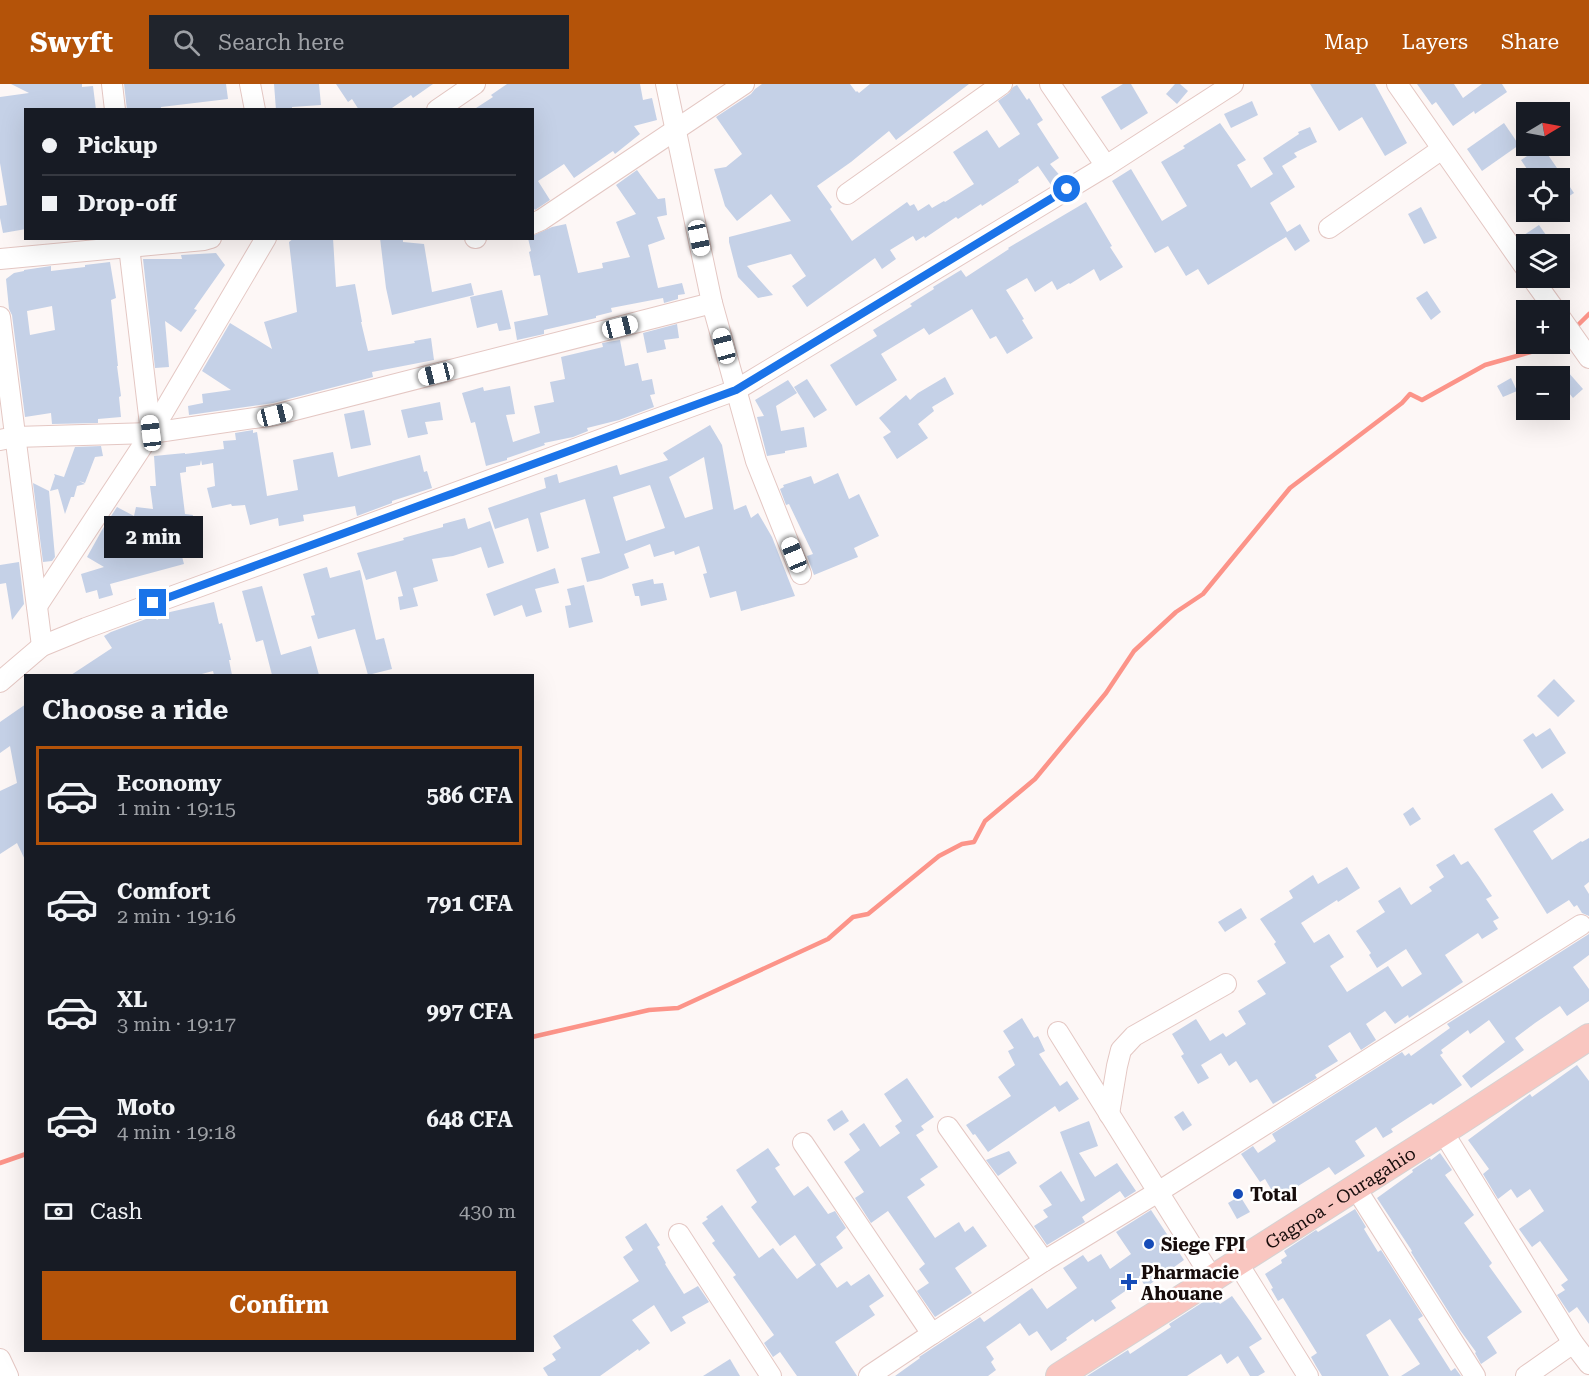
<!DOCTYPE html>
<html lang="en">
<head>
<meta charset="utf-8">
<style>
  body { margin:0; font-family:"Roboto Serif",serif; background:#20242c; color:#f1f3f6; height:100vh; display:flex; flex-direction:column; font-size:22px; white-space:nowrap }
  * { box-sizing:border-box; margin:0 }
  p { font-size:20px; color:#9ea1a6 }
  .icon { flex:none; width:33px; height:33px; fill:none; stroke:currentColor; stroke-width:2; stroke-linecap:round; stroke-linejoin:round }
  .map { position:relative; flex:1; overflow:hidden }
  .sheet { position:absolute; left:24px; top:590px; width:510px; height:678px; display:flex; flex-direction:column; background:#171b24; border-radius:0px; box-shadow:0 6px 24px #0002 }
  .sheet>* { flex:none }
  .guide { position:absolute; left:24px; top:24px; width:510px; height:132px; border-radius:0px; box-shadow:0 6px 24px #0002; display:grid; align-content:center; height:132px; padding:0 18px; background:#171b24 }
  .needle { width:39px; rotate:80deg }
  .buttons { position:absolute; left:1516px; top:18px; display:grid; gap:12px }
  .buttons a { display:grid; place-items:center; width:54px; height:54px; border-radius:0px; background:#171b24; box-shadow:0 6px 24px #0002; font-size:30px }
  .end { position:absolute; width:27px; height:27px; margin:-14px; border:8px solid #1a73e8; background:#fff; box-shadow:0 0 0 3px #fff }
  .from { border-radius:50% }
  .bubble { position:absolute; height:42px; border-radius:0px; background:#171b24; box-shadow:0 6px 24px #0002; font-size:20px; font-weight:700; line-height:42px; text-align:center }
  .car { position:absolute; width:18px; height:36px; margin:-18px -9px; border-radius:8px; box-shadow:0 0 4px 2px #0007; background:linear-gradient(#fff 24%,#345 0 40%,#fff 0 76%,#345 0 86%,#fff 0) }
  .guide b { display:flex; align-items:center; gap:21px; height:57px; font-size:22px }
  .guide b+b { border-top:2px solid #363941 }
  .guide i { width:15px; height:15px; background:#f1f3f6 }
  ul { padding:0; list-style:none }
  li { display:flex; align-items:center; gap:18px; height:99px; margin:0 12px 9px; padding:0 6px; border:3px solid transparent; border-radius:0px }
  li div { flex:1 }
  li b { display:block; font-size:22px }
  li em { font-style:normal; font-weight:700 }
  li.active { border-color:#b45309 }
  li>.icon { width:54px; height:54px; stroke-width:1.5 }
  h2 { padding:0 18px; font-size:27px; line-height:72px }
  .pay { display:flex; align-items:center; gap:15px; height:66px; padding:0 18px; font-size:22px }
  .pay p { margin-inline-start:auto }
  .cta { display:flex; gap:12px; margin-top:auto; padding:12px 18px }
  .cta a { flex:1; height:69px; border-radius:0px; background:#b45309; color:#fff; font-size:24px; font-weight:700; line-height:69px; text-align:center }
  header { display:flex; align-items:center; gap:36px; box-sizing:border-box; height:84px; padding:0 30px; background:#b45309; color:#fff }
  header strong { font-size:28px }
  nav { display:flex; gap:33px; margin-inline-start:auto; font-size:21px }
  .search { width:420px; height:54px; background:#20242c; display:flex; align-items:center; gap:15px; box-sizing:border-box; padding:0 21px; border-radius:0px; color:#9ea1a6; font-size:22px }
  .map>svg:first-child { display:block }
</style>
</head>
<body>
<header>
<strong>Swyft</strong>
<div class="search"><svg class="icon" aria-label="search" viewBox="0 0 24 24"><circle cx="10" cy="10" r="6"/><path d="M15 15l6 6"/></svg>Search here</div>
<nav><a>Map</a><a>Layers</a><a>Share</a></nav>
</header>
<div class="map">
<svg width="1589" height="1292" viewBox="0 0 1589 1292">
  <rect width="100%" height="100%" fill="#fdf7f6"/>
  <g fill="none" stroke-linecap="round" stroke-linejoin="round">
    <g stroke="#fc9489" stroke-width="4.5">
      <path d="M 1579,240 L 1589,230"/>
      <path d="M 532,953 L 649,926 L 678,924 L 828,855 L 853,833 L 868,830 L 939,772 L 962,760 L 974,758 L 985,737 L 1035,695 L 1106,609 L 1134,567 L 1176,528 L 1203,510 L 1290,404 L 1402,319 L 1410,310 L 1422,316 L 1485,281 L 1559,260"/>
      <path d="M 0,1079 L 26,1070"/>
    </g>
  </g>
  <g fill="#c5d1e7" fill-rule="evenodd">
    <path d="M 11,0 L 82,0 L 82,3 L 93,2 L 96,26 L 26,26 L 26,145 L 3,149 L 0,134 L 0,122 L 7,121 L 0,79 L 0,13 L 29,9 Z"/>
    <path d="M 124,0 L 226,0 L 228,15 L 161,23 L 161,26 L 127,26 Z"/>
    <path d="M 274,0 L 319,0 L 321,21 L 292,23 L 292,26 L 276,26 Z"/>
    <path d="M 336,0 L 433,0 L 413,14 L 411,11 L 389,26 L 359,26 L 352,15 L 348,18 Z"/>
    <path d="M 507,0 L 640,0 L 643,16 L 652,14 L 657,36 L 634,42 L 640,50 L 615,70 L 613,67 L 574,94 L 564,80 L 538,97 L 550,116 L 535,126 L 532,122 L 532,26 L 473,26 L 493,13 L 491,11 Z"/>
    <path d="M 762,0 L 850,0 L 856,8 L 857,7 L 859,9 L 870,0 L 969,0 L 896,56 L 889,47 L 851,78 L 817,102 L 832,123 L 830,125 L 852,157 L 907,118 L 910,122 L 914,120 L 918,127 L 929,120 L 932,124 L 944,117 L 945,118 L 974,100 L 953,68 L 987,46 L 999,64 L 1020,50 L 998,17 L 1009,9 L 1013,3 L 1017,1 L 1027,16 L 1029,14 L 1043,36 L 1037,40 L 1059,74 L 1050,80 L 1062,94 L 1051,101 L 1038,82 L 1018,96 L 1019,98 L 982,122 L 981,120 L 958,135 L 956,133 L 925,154 L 924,152 L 916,157 L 913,152 L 890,166 L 896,175 L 882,185 L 875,174 L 807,223 L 792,202 L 806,192 L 791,170 L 747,182 L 773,211 L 758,214 L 738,193 L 729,158 L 729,153 L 791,137 L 771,110 L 737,137 L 725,122 L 714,85 L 726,83 L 742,70 L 716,33 L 751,10 L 755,5 Z"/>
    <path d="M 1123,0 L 1131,0 L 1148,29 L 1121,46 L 1101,13 Z"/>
    <path d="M 1175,0 L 1180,0 L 1188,7 L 1177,20 L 1166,10 Z"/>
    <path d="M 1310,0 L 1375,0 L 1407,59 L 1385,72 L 1362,33 L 1339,47 Z"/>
    <path d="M 1417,0 L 1454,0 L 1463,14 L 1482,0 L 1502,0 L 1507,8 L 1475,30 L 1474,27 L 1453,42 L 1436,18 L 1432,21 Z"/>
    <path d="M 1252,17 L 1258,31 L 1231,44 L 1224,30 Z"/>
    <path d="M 1220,39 L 1246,76 L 1237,81 L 1251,104 L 1273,90 L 1263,74 L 1299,50 L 1298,48 L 1310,43 L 1317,58 L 1294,69 L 1297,73 L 1282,82 L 1295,103 L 1270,119 L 1287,148 L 1300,140 L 1310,157 L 1295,167 L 1286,153 L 1208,201 L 1198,185 L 1186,192 L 1168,162 L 1155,169 L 1112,97 L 1131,85 L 1162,137 L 1187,122 L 1161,78 L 1185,64 L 1183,62 Z"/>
    <path d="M 1504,39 L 1519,61 L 1482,87 L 1467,65 Z"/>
    <path d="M 1542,62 L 1574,109 L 1560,118 L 1560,94 L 1530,94 L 1525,87 L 1527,85 L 1521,76 Z"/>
    <path d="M 637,86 L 658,115 L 665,114 L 667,131 L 657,133 L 665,155 L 648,161 L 658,204 L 682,199 L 685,210 L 678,211 L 678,215 L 664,219 L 663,214 L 611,224 L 612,228 L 596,232 L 596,234 L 544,246 L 544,250 L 517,256 L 514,238 L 548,231 L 540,191 L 534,192 L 529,168 L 531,167 L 528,154 L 532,154 L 532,152 L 552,143 L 566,140 L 578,189 L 603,184 L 602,179 L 630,173 L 616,138 L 636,130 L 616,101 Z"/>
    <path d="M 1086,118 L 1112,162 L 1110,163 L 1123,183 L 1100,197 L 1094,185 L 1070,200 L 1069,199 L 1057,206 L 1052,197 L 1035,208 L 1027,194 L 1006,206 L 1024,235 L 1022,236 L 1033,254 L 1007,270 L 996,252 L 990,255 L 972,225 L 929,251 L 924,244 L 881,270 L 897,296 L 856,322 L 830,281 L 877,252 L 873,246 L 912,222 L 910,220 L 934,205 L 933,203 L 961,186 L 966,193 L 1009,165 L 1008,164 Z"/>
    <path d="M 1421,123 L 1437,154 L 1424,160 L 1408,130 Z"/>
    <path d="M 1539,141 L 1546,151 L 1530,160 L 1524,151 Z"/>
    <path d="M 294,154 L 333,154 L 336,203 L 355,200 L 362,238 L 361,238 L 368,267 L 415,259 L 414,257 L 431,254 L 434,276 L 372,288 L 373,293 L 273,319 L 189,331 L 188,322 L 203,319 L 202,310 L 231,306 L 202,287 L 230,239 L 272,265 L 264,238 L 297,228 L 289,158 Z"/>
    <path d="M 380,154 L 403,154 L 403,158 L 424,160 L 432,208 L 471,199 L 474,211 L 392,231 L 386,204 Z"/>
    <path d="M 216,169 L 225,181 L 194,225 L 197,226 L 181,248 L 165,237 L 169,283 L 155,284 L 143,175 L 182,175 L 181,171 Z"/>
    <path d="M 110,178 L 116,214 L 111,216 L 118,282 L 117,282 L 121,312 L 119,313 L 121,333 L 98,335 L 98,339 L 52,340 L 51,329 L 25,333 L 12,231 L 9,225 L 6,195 L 14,189 L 24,187 L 24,186 L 51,182 L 51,187 L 85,183 L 85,181 ZM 52,222 L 55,246 L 30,251 L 27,227 Z"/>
    <path d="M 502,206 L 511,245 L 499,247 L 497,239 L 477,244 L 470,213 Z"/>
    <path d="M 1427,207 L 1441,228 L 1431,236 L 1416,214 Z"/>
    <path d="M 677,240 L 679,254 L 664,256 L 666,265 L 647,269 L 643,249 Z"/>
    <path d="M 620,256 L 625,282 L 638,279 L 642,297 L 652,295 L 655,310 L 650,311 L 654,323 L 619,336 L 587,344 L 588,347 L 573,353 L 544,359 L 545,361 L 507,374 L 507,376 L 486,382 L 475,338 L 471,339 L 462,309 L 483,303 L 484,307 L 510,302 L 515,330 L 506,331 L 513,358 L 540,349 L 534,322 L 554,318 L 550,298 L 565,295 L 561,273 L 603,263 L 602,259 Z"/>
    <path d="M 1568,288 L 1583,305 L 1573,314 L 1560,298 L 1560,295 Z"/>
    <path d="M 945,293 L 954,310 L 932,323 L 934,327 L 918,340 L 928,354 L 897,375 L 883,353 L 891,348 L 879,334 L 906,311 L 910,316 L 918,309 Z"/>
    <path d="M 1511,294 L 1517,307 L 1503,313 L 1497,302 Z"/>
    <path d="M 807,295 L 827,326 L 814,334 L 794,303 Z"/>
    <path d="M 788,296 L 797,309 L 776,322 L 781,347 L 804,343 L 807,363 L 785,367 L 785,369 L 767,372 L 757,333 L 764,332 L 755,316 Z"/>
    <path d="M 440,318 L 443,336 L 425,338 L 428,350 L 408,354 L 401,326 Z"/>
    <path d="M 364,326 L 371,361 L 351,365 L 344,330 Z"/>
    <path d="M 710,341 L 722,361 L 734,426 L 746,421 L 751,434 L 758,429 L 772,453 L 795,512 L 741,527 L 736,507 L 710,514 L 703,490 L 707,489 L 699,462 L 675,471 L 674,467 L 654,473 L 650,460 L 624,470 L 629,484 L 601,495 L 587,498 L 581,474 L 600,469 L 585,415 L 540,429 L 549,464 L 537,468 L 528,434 L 495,445 L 488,424 L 546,404 L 544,394 L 557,390 L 559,399 L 617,381 L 620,391 L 668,376 L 663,369 ZM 704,373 L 713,425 L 685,434 L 669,393 ZM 650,401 L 665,444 L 626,457 L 613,413 Z"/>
    <path d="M 253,346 L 253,349 L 257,348 L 267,412 L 298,406 L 293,376 L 333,368 L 338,393 L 420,371 L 424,388 L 427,387 L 432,404 L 392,417 L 392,419 L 357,432 L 355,422 L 303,431 L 304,437 L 279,442 L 278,434 L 250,441 L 245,421 L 232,422 L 231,420 L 212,424 L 207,404 L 215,402 L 213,379 L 202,381 L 201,376 L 200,381 L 186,383 L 186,388 L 180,389 L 185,430 L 193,431 L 190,448 L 175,446 L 184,480 L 110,500 L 113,511 L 99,515 L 97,506 L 86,509 L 81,490 L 104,483 L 87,473 L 102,446 L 117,423 L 134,432 L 136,423 L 153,425 L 150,402 L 156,402 L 154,372 L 185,369 L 185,370 L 224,365 L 223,357 L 236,356 L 235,349 Z"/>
    <path d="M 101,362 L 103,372 L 95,373 L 85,399 L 79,397 L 85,400 L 77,402 L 74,413 L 71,413 L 65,430 L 58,405 L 50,407 L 55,392 L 54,390 L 64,393 L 75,363 Z"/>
    <path d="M 838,389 L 849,415 L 859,410 L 879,452 L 854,464 L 858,473 L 814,491 L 807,472 L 813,470 L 789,420 L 786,421 L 780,405 L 784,403 L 783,401 L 811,392 L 814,400 Z"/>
    <path d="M 33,399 L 49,407 L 55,473 L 52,477 L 43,478 Z"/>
    <path d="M 465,434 L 468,445 L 490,437 L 504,479 L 488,484 L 481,463 L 453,472 L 432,475 L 438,497 L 413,504 L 418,522 L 400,526 L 398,513 L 403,512 L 396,487 L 366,496 L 357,469 L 404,456 L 403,454 L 443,443 L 443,440 Z"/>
    <path d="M 19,478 L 24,520 L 12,536 L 6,499 L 0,500 L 0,481 Z"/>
    <path d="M 327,483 L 330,494 L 360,486 L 376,556 L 384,554 L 392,585 L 368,591 L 355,545 L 318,555 L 311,532 L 315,531 L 303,490 Z"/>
    <path d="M 555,484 L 559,499 L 535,505 L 542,528 L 526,533 L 522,521 L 494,532 L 486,510 Z"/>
    <path d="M 653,495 L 654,500 L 663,499 L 667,516 L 641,522 L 639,512 L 635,512 L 632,500 Z"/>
    <path d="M 584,501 L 593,538 L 569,544 L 565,522 L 571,521 L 567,505 Z"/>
    <path d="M 262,502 L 281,571 L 311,562 L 319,591 L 272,591 L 263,556 L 256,558 L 242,507 Z"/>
    <path d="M 214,518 L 219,540 L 222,539 L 231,576 L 229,576 L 232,591 L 214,591 L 213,587 L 198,591 L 71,591 L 112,564 L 104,552 L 111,548 L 154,532 L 157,536 L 170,528 Z"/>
    <path d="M 1554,595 L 1575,617 L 1558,633 L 1537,612 Z"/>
    <path d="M 26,620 L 26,778 L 17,759 L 0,770 L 0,707 L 17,699 L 10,662 L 0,669 L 0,638 Z"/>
    <path d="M 1550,644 L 1566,669 L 1542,685 L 1523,656 L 1533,649 L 1536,653 Z"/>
    <path d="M 1552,709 L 1564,726 L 1533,747 L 1552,776 L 1581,757 L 1582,758 L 1589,754 L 1589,798 L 1584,802 L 1589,810 L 1589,832 L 1582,829 L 1577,821 L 1574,823 L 1569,816 L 1547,830 L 1494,745 Z"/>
    <path d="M 1413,723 L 1421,735 L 1410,742 L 1403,730 Z"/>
    <path d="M 1454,770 L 1461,781 L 1468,777 L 1480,794 L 1492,812 L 1486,815 L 1499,834 L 1493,837 L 1498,845 L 1482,855 L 1478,849 L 1445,871 L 1463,898 L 1409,934 L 1408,931 L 1395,940 L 1385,927 L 1366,940 L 1376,956 L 1361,966 L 1350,948 L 1328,962 L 1338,977 L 1315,991 L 1317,994 L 1273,1020 L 1257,995 L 1250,999 L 1236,977 L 1229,982 L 1221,969 L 1201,981 L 1209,994 L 1198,1000 L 1181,972 L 1184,970 L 1172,950 L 1196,935 L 1210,957 L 1223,949 L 1226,953 L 1246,940 L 1238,927 L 1266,910 L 1257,897 L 1286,879 L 1274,860 L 1276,858 L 1260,835 L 1293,814 L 1289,807 L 1313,791 L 1318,800 L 1347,783 L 1360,804 L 1338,818 L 1337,816 L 1301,839 L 1314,859 L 1329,850 L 1344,873 L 1330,882 L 1347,908 L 1388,882 L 1402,903 L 1422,890 L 1406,865 L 1377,884 L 1369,871 L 1371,869 L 1356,847 L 1385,828 L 1378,817 L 1400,803 L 1411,821 L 1432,807 L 1429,803 L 1444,793 L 1436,781 Z"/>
    <path d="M 1241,824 L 1247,834 L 1225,848 L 1218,838 Z"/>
    <path d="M 1589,850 L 1589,871 L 1573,883 L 1589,905 L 1589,917 L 1567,932 L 1560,922 L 1535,939 L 1515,954 L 1524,966 L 1471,1004 L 1462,992 L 1505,958 L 1489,936 L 1470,950 L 1468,946 L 1441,966 L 1443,969 L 1440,971 L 1462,1001 L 1433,1021 L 1431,1019 L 1391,1045 L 1393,1048 L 1383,1054 L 1376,1043 L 1355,1057 L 1365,1072 L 1335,1091 L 1329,1083 L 1277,1115 L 1265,1095 L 1260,1098 L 1241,1070 L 1253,1062 L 1258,1069 L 1276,1057 L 1272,1050 L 1402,968 L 1405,972 L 1409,969 L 1411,972 L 1450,944 L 1447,940 Z"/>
    <path d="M 1022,934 L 1034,954 L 1038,952 L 1045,967 L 1039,970 L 1060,1002 L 1067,997 L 1079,1015 L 1059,1028 L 1055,1022 L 988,1068 L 975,1050 L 973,1051 L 966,1041 L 1011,1012 L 998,993 L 1015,981 L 1008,967 L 1014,964 L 1003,947 Z"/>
    <path d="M 1577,981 L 1589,997 L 1589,1240 L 1577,1223 L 1569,1229 L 1557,1211 L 1565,1206 L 1561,1201 L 1568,1196 L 1540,1157 L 1532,1163 L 1519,1145 L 1544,1127 L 1530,1105 L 1517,1114 L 1511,1105 L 1498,1115 L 1483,1090 L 1489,1085 L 1468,1056 L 1530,1010 L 1532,1013 Z"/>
    <path d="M 907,994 L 934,1033 L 921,1042 L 924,1046 L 916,1051 L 938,1083 L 920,1095 L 925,1101 L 907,1113 L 935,1154 L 959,1138 L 965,1148 L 973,1142 L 987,1162 L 955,1184 L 972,1209 L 935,1233 L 917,1207 L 929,1199 L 919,1185 L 925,1180 L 888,1127 L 871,1139 L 855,1114 L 864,1108 L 844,1078 L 860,1066 L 849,1050 L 864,1039 L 880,1063 L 900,1049 L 895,1042 L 902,1037 L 884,1010 Z"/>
    <path d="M 842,1026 L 849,1037 L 834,1047 L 827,1036 Z"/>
    <path d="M 1183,1027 L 1192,1041 L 1183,1047 L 1174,1033 Z"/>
    <path d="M 1089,1037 L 1098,1062 L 1079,1069 L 1095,1093 L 1117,1079 L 1136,1107 L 1125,1114 L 1120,1107 L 1082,1133 L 1085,1138 L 1047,1161 L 1034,1142 L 1048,1133 L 1043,1126 L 1052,1121 L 1039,1102 L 1061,1087 L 1081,1118 L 1085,1116 L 1060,1048 Z"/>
    <path d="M 768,1064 L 780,1081 L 775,1084 L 794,1112 L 808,1102 L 828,1130 L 835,1127 L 846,1144 L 836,1153 L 843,1164 L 820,1180 L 837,1204 L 847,1197 L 851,1202 L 869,1190 L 884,1212 L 869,1222 L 875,1231 L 835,1258 L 857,1292 L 797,1292 L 780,1268 L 773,1273 L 764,1259 L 774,1251 L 733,1193 L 736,1191 L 712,1159 L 715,1157 L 702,1139 L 708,1135 L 706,1133 L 722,1121 L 759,1174 L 773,1164 L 797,1195 L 816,1181 L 795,1151 L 780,1162 L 751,1123 L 757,1118 L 736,1086 Z"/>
    <path d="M 1009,1067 L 1017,1079 L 998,1092 L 986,1076 Z"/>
    <path d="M 1440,1069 L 1452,1086 L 1445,1091 L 1474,1131 L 1464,1139 L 1492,1179 L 1489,1182 L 1522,1228 L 1487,1253 L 1497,1269 L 1481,1280 L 1475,1269 L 1476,1268 L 1460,1246 L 1411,1168 L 1412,1167 L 1377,1114 L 1413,1088 L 1412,1086 L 1430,1074 L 1431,1076 Z"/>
    <path d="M 1240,1112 L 1250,1128 L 1237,1135 L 1228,1119 Z"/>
    <path d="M 1355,1125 L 1366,1143 L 1364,1145 L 1378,1168 L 1381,1166 L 1423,1232 L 1418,1235 L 1451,1287 L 1455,1284 L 1461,1292 L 1401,1292 L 1420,1280 L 1390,1235 L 1366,1251 L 1389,1292 L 1322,1292 L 1316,1282 L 1311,1273 L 1317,1269 L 1283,1214 L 1278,1217 L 1271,1205 L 1273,1204 L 1265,1190 L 1282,1179 L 1281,1176 L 1287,1172 L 1284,1167 L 1316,1146 L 1318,1148 Z"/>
    <path d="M 1151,1126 L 1184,1176 L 1146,1203 L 1141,1196 L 1111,1217 L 1116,1224 L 1095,1238 L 1093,1235 L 1066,1254 L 1067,1256 L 1051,1267 L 1037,1247 L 1029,1252 L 1020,1239 L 986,1263 L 994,1275 L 991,1278 L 996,1286 L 988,1292 L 895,1292 L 920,1274 L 919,1273 L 980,1233 L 984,1238 L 1032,1204 L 1047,1225 L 1077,1204 L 1063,1184 L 1083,1171 L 1088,1178 L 1101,1170 L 1110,1185 L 1131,1170 L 1116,1148 Z"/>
    <path d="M 646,1139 L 660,1161 L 657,1163 L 666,1179 L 665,1180 L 684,1210 L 698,1202 L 709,1218 L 682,1233 L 686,1239 L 671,1248 L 654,1221 L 632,1236 L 650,1259 L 639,1267 L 638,1265 L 600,1292 L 548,1292 L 543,1284 L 556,1276 L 552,1270 L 561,1264 L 553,1252 L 639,1197 L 623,1173 L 633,1166 L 625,1153 Z"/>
    <path d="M 1214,1211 L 1220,1220 L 1232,1212 L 1250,1237 L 1262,1255 L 1249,1263 L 1265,1288 L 1258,1292 L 1250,1292 L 1238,1272 L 1227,1280 L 1221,1270 L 1187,1292 L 1087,1292 L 1128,1266 L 1130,1270 L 1171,1243 L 1169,1240 Z"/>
    <path d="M 730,1275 L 740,1292 L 703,1292 Z"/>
  </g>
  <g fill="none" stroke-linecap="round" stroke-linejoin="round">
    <g stroke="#e4c7c3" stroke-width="22">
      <g id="minor">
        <path d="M 112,0 L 115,26"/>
        <path d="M 250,0 L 255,26"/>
        <path d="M 666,0 L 712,219 L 756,377 L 801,490"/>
        <path d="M 1050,0 L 1106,82"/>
        <path d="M 1397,0 L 1527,186"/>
        <path d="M 437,26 L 475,0"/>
        <path d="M 847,110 L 1002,0"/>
        <path d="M 532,140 L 541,136 L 744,0"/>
        <path d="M 1329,144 L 1442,65"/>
        <path d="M 128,154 L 151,349"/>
        <path d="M 475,154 L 476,154"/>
        <path d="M 0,175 L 204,156 L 211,154"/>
        <path d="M 1532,194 L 1555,226"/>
        <path d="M 0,233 L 42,562"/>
        <path d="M 1560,233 L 1589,274"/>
        <path d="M 0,356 L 15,353 L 151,349 L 275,331 L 712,219"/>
        <path d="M 37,522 L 151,349 L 266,154"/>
        <path d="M 0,598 L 42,562 L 86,544 L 736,306 L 1106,82 L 1233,0"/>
        <path d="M 1058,948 L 1212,1194"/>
        <path d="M 1109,1030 L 1117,982 L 1121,966 L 1134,952 L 1226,900"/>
        <path d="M 948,1043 L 1044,1177"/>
        <path d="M 1443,1048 L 1573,1259 L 1589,1280"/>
        <path d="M 803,1059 L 932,1250 L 869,1292"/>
        <path d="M 1355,1103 L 1475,1292"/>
        <path d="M 679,1150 L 771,1292"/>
        <path d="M 1237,1178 L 1308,1292"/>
        <path d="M 932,1250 L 1044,1177 L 1158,1108 L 1581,841"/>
        <path d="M 0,1275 L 8,1292"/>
        <path d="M 1526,1292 L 1573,1259"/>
      </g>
    </g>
    <g stroke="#d5d3d3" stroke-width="28">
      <g id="major">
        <path id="s1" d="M 1059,1292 L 1443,1048 L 1589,953"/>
      </g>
    </g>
    <use href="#minor" stroke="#fff" stroke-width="20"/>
    <use href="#major" stroke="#f9c6c0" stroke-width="26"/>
  </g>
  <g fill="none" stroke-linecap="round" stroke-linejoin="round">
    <path stroke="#1a73e8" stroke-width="8" d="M 153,519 L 736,306 L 1067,105"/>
  </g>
  <g fill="#164cb8" stroke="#fff" stroke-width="2">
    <circle cx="1238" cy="1110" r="6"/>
    <circle cx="1149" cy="1160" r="6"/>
    <path d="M1126 1189h6v6h6v6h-6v6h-6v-6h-6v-6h6z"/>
  </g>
  <g text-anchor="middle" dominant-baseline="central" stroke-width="5" stroke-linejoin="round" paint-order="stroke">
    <g font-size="18" font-weight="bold" fill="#170d0c" stroke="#fff" text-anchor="start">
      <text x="1250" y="1110">Total</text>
      <text x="1161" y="1160">Siege FPI</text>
      <text x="1141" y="1188">Pharmacie<tspan x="1141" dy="21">Ahouane</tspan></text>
    </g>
    <g font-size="18" fill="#170d0c" stroke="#fff">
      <text stroke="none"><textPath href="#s1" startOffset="333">Gagnoa - Ouragahio</textPath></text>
    </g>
  </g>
</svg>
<div class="buttons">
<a><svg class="needle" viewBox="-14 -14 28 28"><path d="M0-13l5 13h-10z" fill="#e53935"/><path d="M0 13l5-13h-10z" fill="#9ea1a6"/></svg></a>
<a><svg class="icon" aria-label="locate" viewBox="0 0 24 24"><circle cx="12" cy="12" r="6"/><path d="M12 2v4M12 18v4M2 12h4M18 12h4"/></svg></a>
<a><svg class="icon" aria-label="layers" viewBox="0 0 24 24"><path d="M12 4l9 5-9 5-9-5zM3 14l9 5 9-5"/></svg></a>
<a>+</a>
<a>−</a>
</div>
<i class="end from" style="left:1067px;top:105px"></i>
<i class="end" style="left:153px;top:519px"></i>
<div class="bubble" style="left:104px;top:432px;width:99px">2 min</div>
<i class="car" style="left:699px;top:154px;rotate:168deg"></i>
<i class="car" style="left:620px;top:243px;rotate:76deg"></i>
<i class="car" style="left:724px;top:262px;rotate:345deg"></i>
<i class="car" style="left:436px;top:290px;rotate:256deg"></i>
<i class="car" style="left:275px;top:331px;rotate:76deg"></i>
<i class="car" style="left:151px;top:349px;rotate:353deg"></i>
<i class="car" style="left:794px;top:471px;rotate:338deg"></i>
<div class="guide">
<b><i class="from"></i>Pickup</b>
<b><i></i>Drop-off</b>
</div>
<section class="sheet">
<h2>Choose a ride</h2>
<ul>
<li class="active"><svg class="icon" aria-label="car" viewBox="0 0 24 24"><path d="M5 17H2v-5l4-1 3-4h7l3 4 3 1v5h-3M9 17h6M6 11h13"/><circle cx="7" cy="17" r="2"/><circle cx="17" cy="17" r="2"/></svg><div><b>Economy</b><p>1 min · 19:15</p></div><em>586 CFA</em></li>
<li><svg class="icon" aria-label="car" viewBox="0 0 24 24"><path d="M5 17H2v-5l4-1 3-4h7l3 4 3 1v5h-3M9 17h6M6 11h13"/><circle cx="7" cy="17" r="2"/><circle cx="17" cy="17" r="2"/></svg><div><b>Comfort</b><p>2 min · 19:16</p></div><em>791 CFA</em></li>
<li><svg class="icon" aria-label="car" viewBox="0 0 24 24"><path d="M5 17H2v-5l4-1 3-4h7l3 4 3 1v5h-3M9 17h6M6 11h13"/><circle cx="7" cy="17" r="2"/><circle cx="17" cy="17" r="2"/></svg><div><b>XL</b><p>3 min · 19:17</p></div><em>997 CFA</em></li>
<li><svg class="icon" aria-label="car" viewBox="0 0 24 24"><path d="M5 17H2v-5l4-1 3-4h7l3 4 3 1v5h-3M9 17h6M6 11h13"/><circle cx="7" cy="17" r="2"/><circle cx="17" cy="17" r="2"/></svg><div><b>Moto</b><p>4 min · 19:18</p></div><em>648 CFA</em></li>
</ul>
<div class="pay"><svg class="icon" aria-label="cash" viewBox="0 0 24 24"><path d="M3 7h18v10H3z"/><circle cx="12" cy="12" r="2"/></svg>Cash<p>430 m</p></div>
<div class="cta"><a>Confirm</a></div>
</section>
</div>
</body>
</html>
